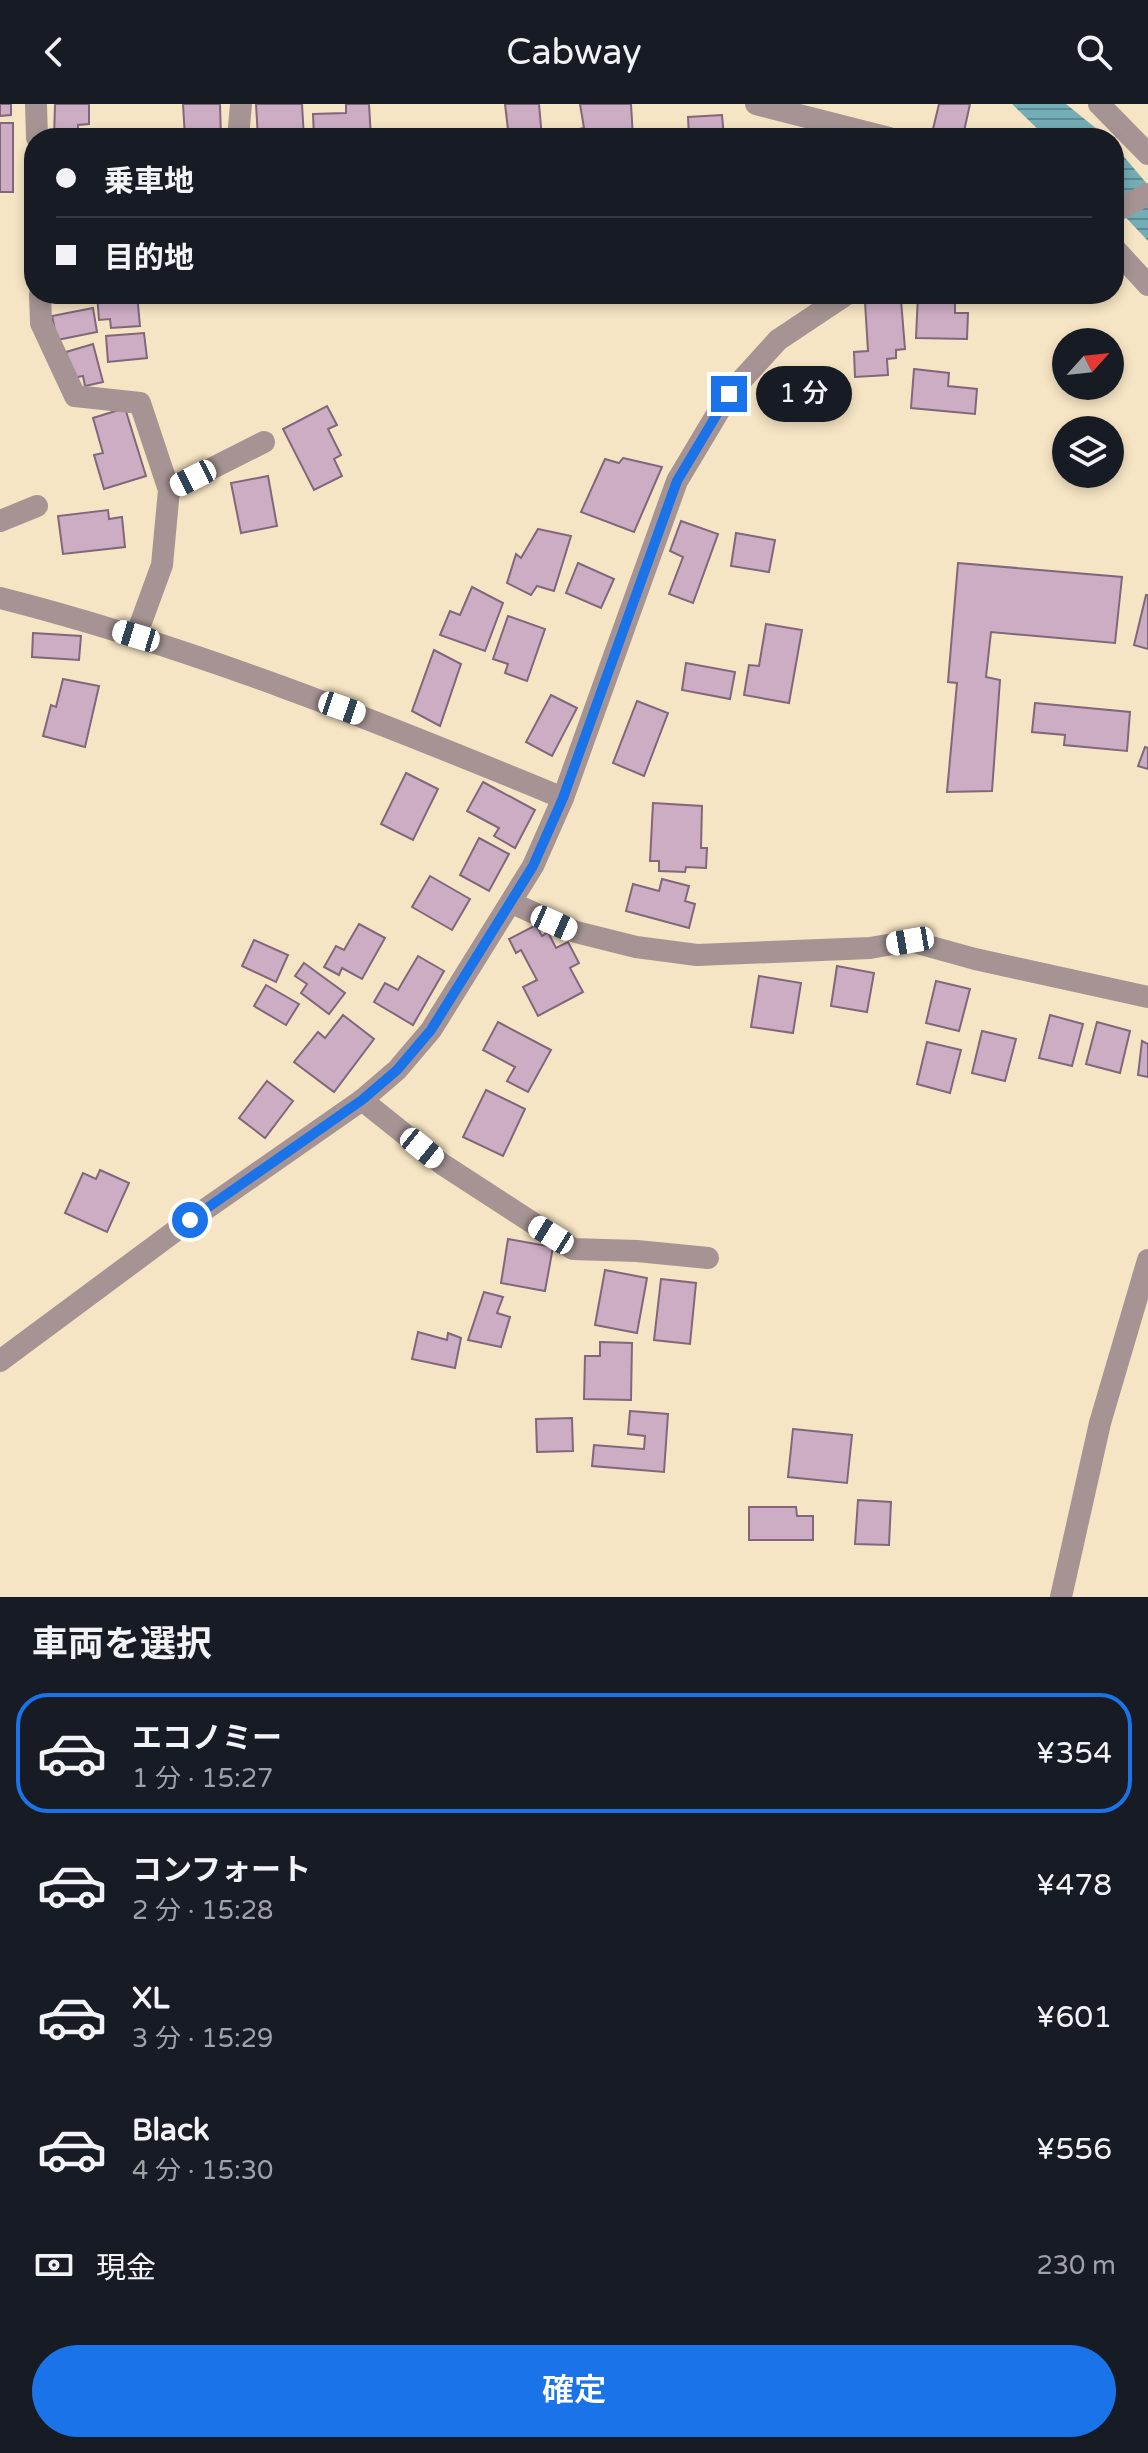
<!DOCTYPE html>
<html lang="ja">
<head>
<meta charset="utf-8">
<style>
  body { margin:0; font-family:"Varela Round","Noto Sans JP",sans-serif; background:#242831; color:#f1f3f6; height:100vh; display:flex; flex-direction:column; font-size:30px; white-space:nowrap }
  * { box-sizing:border-box; margin:0 }
  p { font-size:26px; color:#9ea1a6 }
  .icon { flex:none; width:44px; height:44px; fill:none; stroke:currentColor; stroke-width:2; stroke-linecap:round; stroke-linejoin:round }
  .map { position:relative; height:1493px; overflow:hidden }
  .side { display:flex; flex-direction:column; background:#171b24; flex:1 }
  .side>* { flex:none }
  .guide { position:absolute; left:24px; top:24px; width:1100px; height:176px; border-radius:32px; box-shadow:0 4px 12px #0003; display:grid; align-content:center; height:176px; padding:0 32px; background:#171b24 }
  .needle { width:52px; rotate:63deg }
  .fabs { position:absolute; left:1052px; top:224px; display:grid; gap:16px }
  .fabs a { display:grid; place-items:center; width:72px; height:72px; border-radius:50%; background:#171b24; box-shadow:0 4px 12px #0003; font-size:40px }
  .end { position:absolute; width:36px; height:36px; margin:-18px; border:10px solid #1a73e8; background:#fff; box-shadow:0 0 0 4px #fff }
  .from { border-radius:50% }
  .bubble { position:absolute; height:56px; border-radius:28px; background:#171b24; box-shadow:0 4px 12px #0003; font-size:26px; font-weight:600; line-height:56px; text-align:center }
  .car { position:absolute; width:24px; height:48px; margin:-24px -12px; border-radius:10px; box-shadow:0 0 6px 2px #0007; background:linear-gradient(#fff 24%,#345 0 40%,#fff 0 76%,#345 0 86%,#fff 0) }
  .guide b { display:flex; align-items:center; gap:28px; height:76px; font-size:30px }
  .guide b+b { border-top:2px solid #363941 }
  .guide i { width:20px; height:20px; background:#f1f3f6 }
  ul { padding:0; list-style:none }
  li { display:flex; align-items:center; gap:24px; height:120px; margin:0 16px 12px; padding:0 16px; border:4px solid transparent; border-radius:32px }
  li div { flex:1 }
  li b { display:block; font-size:30px }
  li em { font-style:normal; font-weight:600 }
  li.active { border-color:#1a73e8 }
  li>.icon { width:72px; height:72px; stroke-width:1.5 }
  h2 { padding:0 32px; font-size:36px; line-height:96px }
  .pay { display:flex; align-items:center; gap:20px; height:88px; padding:0 32px; font-size:30px }
  .pay p { margin-inline-start:auto }
  .primary-button { display:flex; gap:16px; margin-top:auto; padding:16px 32px }
  .primary-button a { flex:1; height:92px; border-radius:48px; background:#1a73e8; color:#fff; font-size:32px; font-weight:600; line-height:92px; text-align:center }
  header { display:flex; justify-content:space-between; align-items:center; height:104px; padding:0 32px; background:#171b24; font-size:36px; font-weight:600 }
  .map>svg:first-child { display:block }
</style>
</head>
<body>
<header><svg class="icon" aria-label="back" viewBox="0 0 24 24"><path d="M15 5l-7 7 7 7"/></svg>Cabway<svg class="icon" aria-label="search" viewBox="0 0 24 24"><circle cx="10" cy="10" r="6"/><path d="M15 15l6 6"/></svg></header>
<div class="map">
<svg width="1148" height="1493" viewBox="0 0 1148 1493">
  <defs>
    <pattern id="water-rules" width="6" height="5" patternUnits="userSpaceOnUse" patternTransform="scale(2)"><rect width="6" height="5" fill="#73adb5"/><path d="M0 2.5h6" fill="none" stroke="#5d8b91"/></pattern>
  </defs>
  <rect width="100%" height="100%" fill="#f6e5c4"/>
  <g fill="url(#water-rules)">
    <path d="M 1012,0 L 1066,0 L 1108,34 L 1047,34 Z"/>
    <path d="M 1114,41 L 1148,81 L 1148,137 L 1114,101 Z"/>
  </g>
  <g fill="#ccadc4" stroke="#82667b" stroke-width="2">
    <path d="M 0,0 L 11,0 L 11,11 L 0,12 Z"/>
    <path d="M 55,0 L 89,0 L 89,20 L 78,21 L 78,34 L 54,34 Z"/>
    <path d="M 183,0 L 220,0 L 221,34 L 185,34 Z"/>
    <path d="M 256,0 L 302,0 L 304,34 L 258,34 Z"/>
    <path d="M 346,0 L 369,0 L 371,34 L 314,34 L 313,10 L 346,9 Z"/>
    <path d="M 505,0 L 539,0 L 542,34 L 509,34 Z"/>
    <path d="M 580,0 L 631,0 L 633,34 L 575,34 L 574,26 L 584,24 Z"/>
    <path d="M 939,0 L 970,0 L 963,32 L 933,25 Z"/>
    <path d="M 722,11 L 724,33 L 731,34 L 689,34 L 688,13 Z"/>
    <rect x="0" y="19" width="13" height="69"/>
    <path d="M 501,25 L 501,34 L 461,34 L 461,27 Z"/>
    <path d="M 171,29 L 172,34 L 117,34 L 117,31 Z"/>
    <path d="M 97,190 L 137,190 L 140,222 L 111,224 L 110,215 L 99,216 Z"/>
    <path d="M 918,190 L 955,191 L 955,209 L 968,209 L 967,235 L 916,234 Z"/>
    <path d="M 901,196 L 905,245 L 896,246 L 896,254 L 887,255 L 888,271 L 855,273 L 854,248 L 868,247 L 865,198 Z"/>
    <path d="M 93,204 L 97,228 L 57,236 L 52,212 Z"/>
    <path d="M 144,229 L 147,254 L 108,258 L 106,232 Z"/>
    <path d="M 93,240 L 103,278 L 85,282 L 83,272 L 73,274 L 66,248 Z"/>
    <path d="M 914,265 L 949,269 L 948,282 L 977,285 L 975,310 L 911,304 Z"/>
    <path d="M 327,302 L 337,321 L 328,325 L 341,351 L 334,355 L 342,372 L 314,386 L 283,325 Z"/>
    <path d="M 125,304 L 146,372 L 104,385 L 94,351 L 103,349 L 93,314 Z"/>
    <path d="M 623,354 L 662,363 L 634,428 L 581,408 L 605,355 L 619,359 Z"/>
    <path d="M 268,372 L 277,422 L 241,429 L 231,379 Z"/>
    <path d="M 108,406 L 109,415 L 122,413 L 125,443 L 63,450 L 58,412 Z"/>
    <path d="M 681,417 L 718,430 L 693,499 L 669,490 L 683,453 L 670,447 Z"/>
    <path d="M 538,425 L 571,432 L 554,487 L 537,482 L 531,491 L 507,479 L 516,450 L 521,454 Z"/>
    <path d="M 736,429 L 775,436 L 769,468 L 731,462 Z"/>
    <path d="M 578,459 L 614,475 L 601,504 L 566,489 Z"/>
    <path d="M 958,459 L 1122,473 L 1115,539 L 991,528 L 986,573 L 1000,576 L 992,687 L 947,688 L 957,579 L 948,578 Z"/>
    <path d="M 472,483 L 503,499 L 485,547 L 440,531 L 450,507 L 460,511 Z"/>
    <path d="M 1146,491 L 1148,491 L 1148,545 L 1134,541 Z"/>
    <path d="M 508,512 L 545,525 L 527,577 L 505,569 L 508,560 L 493,555 Z"/>
    <path d="M 766,520 L 802,526 L 789,599 L 744,591 L 749,561 L 759,562 Z"/>
    <path d="M 33,529 L 81,532 L 79,556 L 32,553 Z"/>
    <path d="M 434,546 L 461,560 L 440,622 L 412,607 Z"/>
    <path d="M 686,559 L 735,568 L 730,595 L 682,586 Z"/>
    <path d="M 63,575 L 99,582 L 85,643 L 43,632 L 51,601 L 56,603 Z"/>
    <path d="M 551,591 L 577,604 L 552,652 L 526,638 Z"/>
    <path d="M 637,597 L 668,609 L 644,672 L 613,659 Z"/>
    <path d="M 1035,599 L 1130,608 L 1127,647 L 1064,641 L 1065,631 L 1032,628 Z"/>
    <path d="M 1145,643 L 1148,644 L 1148,665 L 1138,662 Z"/>
    <path d="M 406,669 L 438,685 L 413,736 L 381,720 Z"/>
    <path d="M 483,678 L 535,706 L 515,744 L 494,732 L 499,724 L 467,707 Z"/>
    <path d="M 653,699 L 702,702 L 701,744 L 707,744 L 706,764 L 686,763 L 685,768 L 659,767 L 659,757 L 650,757 Z"/>
    <path d="M 479,734 L 509,750 L 489,787 L 460,771 Z"/>
    <path d="M 430,772 L 470,795 L 452,826 L 412,803 Z"/>
    <path d="M 662,775 L 689,782 L 685,797 L 695,800 L 689,824 L 626,807 L 633,780 L 659,787 Z"/>
    <path d="M 359,820 L 385,834 L 362,875 L 342,864 L 339,871 L 324,863 L 336,842 L 344,846 Z"/>
    <path d="M 536,821 L 542,832 L 548,828 L 556,844 L 568,838 L 579,859 L 570,864 L 583,888 L 538,912 L 523,883 L 537,876 L 521,846 L 516,849 L 509,835 Z"/>
    <path d="M 254,836 L 288,851 L 276,878 L 242,862 Z"/>
    <path d="M 418,852 L 444,867 L 413,921 L 374,898 L 385,879 L 398,886 Z"/>
    <path d="M 304,859 L 345,889 L 329,910 L 301,889 L 307,880 L 295,872 Z"/>
    <path d="M 837,862 L 874,869 L 867,908 L 831,902 Z"/>
    <path d="M 759,872 L 801,879 L 793,929 L 751,923 Z"/>
    <path d="M 936,877 L 970,885 L 959,927 L 926,919 Z"/>
    <path d="M 266,881 L 299,900 L 286,921 L 254,902 Z"/>
    <path d="M 343,911 L 374,935 L 334,988 L 294,958 L 318,928 L 325,934 Z"/>
    <path d="M 1050,911 L 1083,920 L 1072,962 L 1039,954 Z"/>
    <path d="M 498,918 L 551,946 L 528,988 L 507,977 L 515,963 L 483,946 Z"/>
    <path d="M 1097,918 L 1130,927 L 1120,969 L 1086,960 Z"/>
    <path d="M 982,927 L 1016,935 L 1005,977 L 972,969 Z"/>
    <path d="M 1142,937 L 1148,940 L 1148,973 L 1138,971 Z"/>
    <path d="M 927,938 L 961,946 L 950,989 L 917,980 Z"/>
    <path d="M 267,977 L 293,997 L 265,1034 L 239,1014 Z"/>
    <path d="M 486,986 L 525,1005 L 503,1052 L 463,1033 Z"/>
    <path d="M 100,1066 L 129,1079 L 107,1128 L 65,1109 L 83,1069 L 96,1075 Z"/>
    <path d="M 508,1135 L 553,1143 L 545,1187 L 501,1179 Z"/>
    <path d="M 605,1166 L 647,1174 L 637,1229 L 595,1221 Z"/>
    <path d="M 661,1175 L 696,1179 L 690,1240 L 654,1236 Z"/>
    <path d="M 484,1188 L 503,1193 L 497,1209 L 510,1213 L 501,1243 L 468,1236 Z"/>
    <path d="M 418,1228 L 447,1236 L 448,1229 L 461,1234 L 455,1264 L 412,1255 Z"/>
    <path d="M 600,1238 L 632,1239 L 631,1296 L 584,1295 L 585,1252 L 600,1252 Z"/>
    <path d="M 630,1307 L 668,1310 L 664,1368 L 592,1362 L 594,1341 L 644,1345 L 645,1332 L 628,1330 Z"/>
    <path d="M 572,1314 L 573,1347 L 537,1348 L 536,1315 Z"/>
    <path d="M 793,1325 L 852,1331 L 847,1379 L 788,1373 Z"/>
    <path d="M 858,1396 L 891,1398 L 889,1441 L 855,1440 Z"/>
    <path d="M 749,1403 L 796,1403 L 797,1412 L 813,1412 L 813,1436 L 749,1436 Z"/>
  </g>
  <g fill="none" stroke-linecap="round" stroke-linejoin="round">
    <g stroke="#a69494" stroke-width="22">
      <path d="M 36,0 L 37,34"/>
      <path d="M 1099,0 L 1148,50"/>
      <path d="M 238,34 L 241,0"/>
      <path d="M 1114,108 L 1148,90"/>
      <path d="M 40,190 L 41,219 L 75,292 L 140,299 L 169,386 L 162,461 L 136,532"/>
      <path d="M 169,386 L 264,338"/>
      <path d="M 0,417 L 37,402"/>
      <path d="M 0,494 C 193,543 379,618 563,694"/>
      <path d="M 512,799 L 576,828 L 636,843 L 697,851 L 870,844 L 910,837 L 975,855 L 1148,893"/>
      <path d="M 362,996 L 442,1060 L 573,1145 L 637,1147 L 708,1154"/>
      <path d="M 0,1257 L 190,1116 L 362,996 L 397,966 L 431,926 L 533,762 L 563,694 L 677,377 L 729,290 L 778,236 L 847,190"/>
      <path d="M 1061,1493 L 1100,1319 L 1148,1156"/>
    </g>
    <g stroke="#a69494" stroke-width="22">
      <path d="M 756,0 L 889,34"/>
      <path d="M 1114,144 L 1148,181"/>
    </g>
  </g>
  <g fill="none" stroke-linecap="round" stroke-linejoin="round">
    <path stroke="#1a73e8" stroke-width="10" d="M 190,1116 L 362,996 L 397,966 L 431,926 L 533,762 L 563,694 L 677,377 L 729,290"/>
  </g>
</svg>
<div class="fabs">
<a><svg class="needle" viewBox="-14 -14 28 28"><path d="M0-13l5 13h-10z" fill="#e53935"/><path d="M0 13l5-13h-10z" fill="#9ea1a6"/></svg></a>
<a><svg class="icon" aria-label="layers" viewBox="0 0 24 24"><path d="M12 4l9 5-9 5-9-5zM3 14l9 5 9-5"/></svg></a>
</div>
<i class="end from" style="left:190px;top:1116px"></i>
<i class="end" style="left:729px;top:290px"></i>
<div class="bubble" style="left:756px;top:262px;width:96px">1 分</div>
<i class="car" style="left:193px;top:374px;rotate:243deg"></i>
<i class="car" style="left:136px;top:532px;rotate:287deg"></i>
<i class="car" style="left:342px;top:604px;rotate:109deg"></i>
<i class="car" style="left:554px;top:819px;rotate:114deg"></i>
<i class="car" style="left:910px;top:837px;rotate:260deg"></i>
<i class="car" style="left:422px;top:1044px;rotate:129deg"></i>
<i class="car" style="left:551px;top:1131px;rotate:302deg"></i>
<div class="guide">
<b><i class="from"></i>乗車地</b>
<b><i></i>目的地</b>
</div>
</div>
<section class="side">
<h2>車両を選択</h2>
<ul>
<li class="active"><svg class="icon" aria-label="car" viewBox="0 0 24 24"><path d="M5 17H2v-5l4-1 3-4h7l3 4 3 1v5h-3M9 17h6M6 11h13"/><circle cx="7" cy="17" r="2"/><circle cx="17" cy="17" r="2"/></svg><div><b>エコノミー</b><p>1 分 · 15:27</p></div><em>¥354</em></li>
<li><svg class="icon" aria-label="car" viewBox="0 0 24 24"><path d="M5 17H2v-5l4-1 3-4h7l3 4 3 1v5h-3M9 17h6M6 11h13"/><circle cx="7" cy="17" r="2"/><circle cx="17" cy="17" r="2"/></svg><div><b>コンフォート</b><p>2 分 · 15:28</p></div><em>¥478</em></li>
<li><svg class="icon" aria-label="car" viewBox="0 0 24 24"><path d="M5 17H2v-5l4-1 3-4h7l3 4 3 1v5h-3M9 17h6M6 11h13"/><circle cx="7" cy="17" r="2"/><circle cx="17" cy="17" r="2"/></svg><div><b>XL</b><p>3 分 · 15:29</p></div><em>¥601</em></li>
<li><svg class="icon" aria-label="car" viewBox="0 0 24 24"><path d="M5 17H2v-5l4-1 3-4h7l3 4 3 1v5h-3M9 17h6M6 11h13"/><circle cx="7" cy="17" r="2"/><circle cx="17" cy="17" r="2"/></svg><div><b>Black</b><p>4 分 · 15:30</p></div><em>¥556</em></li>
</ul>
<div class="pay"><svg class="icon" aria-label="cash" viewBox="0 0 24 24"><path d="M3 7h18v10H3z"/><circle cx="12" cy="12" r="2"/></svg>現金<p>230 m</p></div>
<div class="primary-button"><a>確定</a></div>
</section>
</body>
</html>
